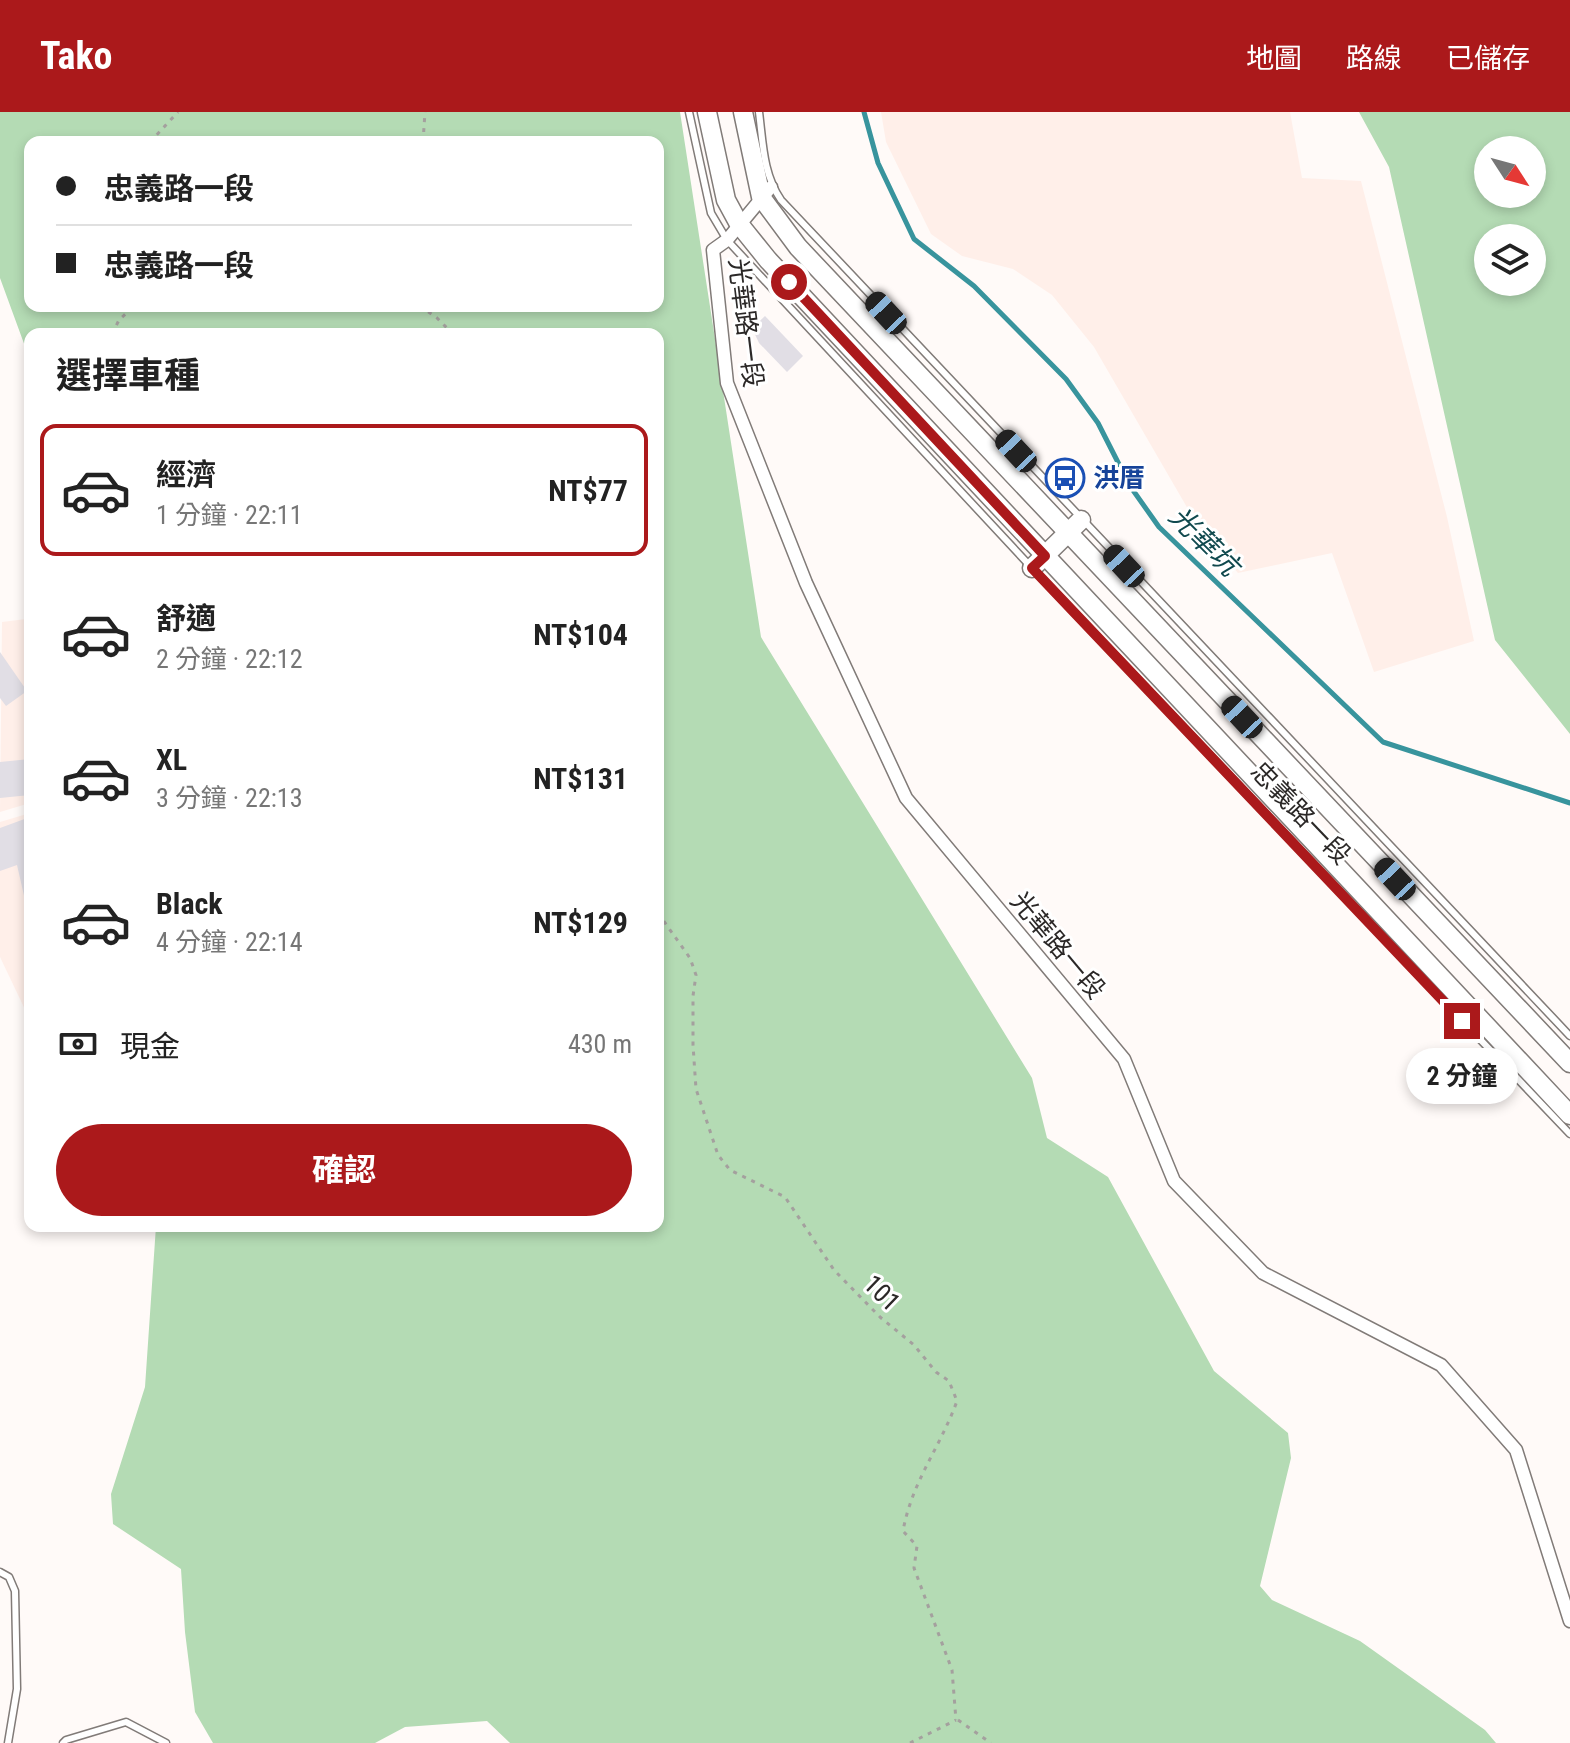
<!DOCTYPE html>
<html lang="zh-TW">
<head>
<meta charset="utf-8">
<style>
  body { margin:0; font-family:"Roboto Condensed","Noto Sans TC",sans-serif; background:#f6f6f6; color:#222; height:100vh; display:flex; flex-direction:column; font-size:30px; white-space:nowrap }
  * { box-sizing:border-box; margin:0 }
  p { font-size:26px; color:#767676 }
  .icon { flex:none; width:44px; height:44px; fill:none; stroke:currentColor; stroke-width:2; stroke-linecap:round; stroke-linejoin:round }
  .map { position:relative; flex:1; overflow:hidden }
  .drawer { position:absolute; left:24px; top:216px; width:640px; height:904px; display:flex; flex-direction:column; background:#fff; border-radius:16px; box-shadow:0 4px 12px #0003 }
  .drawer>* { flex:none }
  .top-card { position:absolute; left:24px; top:24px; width:640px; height:176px; border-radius:16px; box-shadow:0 4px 12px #0003; display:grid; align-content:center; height:176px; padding:0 32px; background:#fff }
  .needle { width:52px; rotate:126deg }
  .buttons { position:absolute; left:1474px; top:24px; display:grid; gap:16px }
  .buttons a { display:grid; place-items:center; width:72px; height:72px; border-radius:50%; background:#fff; box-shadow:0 4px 12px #0003; font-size:40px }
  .end { position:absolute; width:36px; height:36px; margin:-18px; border:10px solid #ab191b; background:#fff; box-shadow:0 0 0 4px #fff }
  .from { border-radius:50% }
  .bubble { position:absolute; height:56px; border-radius:28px; background:#fff; box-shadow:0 4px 12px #0003; font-size:26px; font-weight:700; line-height:56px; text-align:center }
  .car { position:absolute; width:24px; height:48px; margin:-24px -12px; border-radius:10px; box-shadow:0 0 6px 2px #0007; background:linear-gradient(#222 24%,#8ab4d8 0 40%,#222 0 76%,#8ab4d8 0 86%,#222 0) }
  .top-card b { display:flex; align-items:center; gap:28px; height:76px; font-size:30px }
  .top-card b+b { border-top:2px solid #e0e0e0 }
  .top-card i { width:20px; height:20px; background:#222 }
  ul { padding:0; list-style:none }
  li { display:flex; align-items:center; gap:24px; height:132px; margin:0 16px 12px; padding:0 16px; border:4px solid transparent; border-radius:16px }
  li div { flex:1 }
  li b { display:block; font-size:30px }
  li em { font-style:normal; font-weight:700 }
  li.on { border-color:#ab191b }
  li>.icon { width:72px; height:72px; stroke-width:1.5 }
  h2 { padding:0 32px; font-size:36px; line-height:96px }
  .pay { display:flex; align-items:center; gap:20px; height:88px; padding:0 32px; font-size:30px }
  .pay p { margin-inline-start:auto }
  .cta { display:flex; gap:16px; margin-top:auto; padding:16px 32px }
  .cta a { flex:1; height:92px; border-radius:48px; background:#ab191b; color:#fff; font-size:32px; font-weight:700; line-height:92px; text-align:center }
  header { display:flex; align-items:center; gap:48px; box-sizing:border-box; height:112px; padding:0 40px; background:#ab191b; color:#fff }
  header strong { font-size:38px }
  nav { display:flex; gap:44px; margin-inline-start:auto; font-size:28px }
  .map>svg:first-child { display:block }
</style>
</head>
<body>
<header>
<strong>Tako</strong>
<nav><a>地圖</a><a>路線</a><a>已儲存</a></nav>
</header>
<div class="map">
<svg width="1570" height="1631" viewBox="0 0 1570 1631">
  <rect width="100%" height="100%" fill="#fffaf8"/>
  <g fill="#ffefe9">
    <path d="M 881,0 L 1290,0 L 1302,66 L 1361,69 L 1447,405 L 1474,529 L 1374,560 L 1332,441 L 1238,461 L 1199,416 L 1094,235 L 1052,183 L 1013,157 L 962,144 L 931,122 L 886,30 Z"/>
    <path d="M 26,507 L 24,560 L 30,573 L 30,691 L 0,700 L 2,510 Z"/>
    <path d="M 30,701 L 30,908 L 0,845 L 0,710 Z"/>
  </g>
  <g fill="#b4dbb4" fill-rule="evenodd">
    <path d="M 0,0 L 680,0 L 761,525 L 1032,966 L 1047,1026 L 1108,1065 L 1214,1259 L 1288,1321 L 1291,1346 L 1260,1474 L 1272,1488 L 1360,1529 L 1485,1618 L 1496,1631 L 510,1631 L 487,1609 L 405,1615 L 375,1631 L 213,1631 L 195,1600 L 185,1520 L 181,1457 L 113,1412 L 111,1382 L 145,1275 L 156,1114 L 658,1114 L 658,222 L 30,222 L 30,248 L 0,166 ZM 30,30 L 658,30 L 658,194 L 30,194 Z"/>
    <path d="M 1359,0 L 1570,0 L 1570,622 L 1495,528 L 1389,55 ZM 1488,38 L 1532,38 L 1532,82 L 1488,82 ZM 1488,126 L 1532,126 L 1532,170 L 1488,170 Z"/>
  </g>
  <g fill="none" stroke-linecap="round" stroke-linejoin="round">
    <path stroke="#38949d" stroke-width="5" d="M 864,0 L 878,51 L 914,127 L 974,174 L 1066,267 L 1098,311 L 1130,374 L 1159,415 L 1383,630 L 1570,691"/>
  </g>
  <g fill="#e1dee5">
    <path d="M 765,204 L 803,244 L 787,260 L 759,231 L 752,216 Z"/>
    <path d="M 0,540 L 27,579 L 6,594 L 0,586 Z"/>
    <path d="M 30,647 L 30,683 L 0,686 L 0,650 Z"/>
    <path d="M 30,705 L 30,788 L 25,788 L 17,753 L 0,759 L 0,716 Z"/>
  </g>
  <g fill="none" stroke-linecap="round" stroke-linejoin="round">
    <g stroke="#817b78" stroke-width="9">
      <g id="lane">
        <path d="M 689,0 L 711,101 L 727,128 L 1032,456 L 1570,1022"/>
        <path d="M 759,0 C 763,31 763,62 781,88 L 1570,924"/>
        <path d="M 0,1460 L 9,1465 L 15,1479 L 17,1577 L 8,1631"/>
        <path d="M 63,1631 L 66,1628 L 126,1610 L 166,1631"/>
      </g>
    </g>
    <g stroke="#817b78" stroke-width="15">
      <path id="street" d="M 771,75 L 727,128 L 713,138 L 727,271 L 806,471 L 906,686 L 1124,947 L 1174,1069 L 1263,1161 L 1441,1253 L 1516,1338 L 1570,1509"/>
    </g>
    <g stroke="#817b78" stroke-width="21">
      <g id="secondary">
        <path d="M 707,0 L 726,88 L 739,112 L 768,148 L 1570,1003"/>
        <path d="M 743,0 L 761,85 L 798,135 L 1570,951"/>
        <path d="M 1032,456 L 1081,408"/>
      </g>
    </g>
    <g stroke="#a4a09e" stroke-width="3" stroke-dasharray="4 6" stroke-linecap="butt">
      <path d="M 150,30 L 178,0"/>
      <path d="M 423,30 L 425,0"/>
      <path d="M 420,194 L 437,206 L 453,222"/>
      <path d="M 112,222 L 119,208 L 134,194"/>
      <path d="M 658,801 L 690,846 L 696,863 L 693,884 L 693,933 L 696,977 L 718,1043 L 730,1058 L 785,1085 L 834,1158 L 880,1205 L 914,1233 L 936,1260 L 949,1269 L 957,1289 C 940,1336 912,1369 903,1419 L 917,1434 L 914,1456 L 952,1558 L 956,1608"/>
      <path d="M 958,1608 L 991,1631"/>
      <path d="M 910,1631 L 956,1608"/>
    </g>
    <use href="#lane" stroke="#fff" stroke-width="6"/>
    <use href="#street" stroke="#fff" stroke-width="12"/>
    <use href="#secondary" stroke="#fff" stroke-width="18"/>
  </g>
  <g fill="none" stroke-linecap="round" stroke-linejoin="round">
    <path stroke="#ab191b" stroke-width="10" d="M 789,170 L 1045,444 L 1032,456 L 1462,909"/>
  </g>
  <defs>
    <g id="bus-ring" transform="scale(2)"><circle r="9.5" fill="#fff" stroke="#1a4fb4" stroke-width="1.5"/><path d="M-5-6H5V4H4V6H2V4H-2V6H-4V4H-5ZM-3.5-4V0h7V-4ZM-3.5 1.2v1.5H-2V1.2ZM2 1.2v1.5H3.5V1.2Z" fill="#1a4fb4"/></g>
  </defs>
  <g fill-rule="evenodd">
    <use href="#bus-ring" x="1065" y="366"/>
  </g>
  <g text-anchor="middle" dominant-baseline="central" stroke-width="6" stroke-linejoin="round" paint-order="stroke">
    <g font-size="26" fill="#2b2827" stroke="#fff">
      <text transform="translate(746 211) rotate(83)">光華路一段</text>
      <text transform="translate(1301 701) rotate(46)">忠義路一段</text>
      <text transform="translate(1058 833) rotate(50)">光華路一段</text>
      <text transform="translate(882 1181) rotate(44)">101</text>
    </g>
    <g font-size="26" font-weight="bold" fill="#164399" stroke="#fff" text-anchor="start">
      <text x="1093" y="366">洪厝</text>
    </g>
    <g font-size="28" font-style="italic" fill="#10494e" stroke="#fff">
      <text transform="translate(1204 429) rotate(45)">光華坑</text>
    </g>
  </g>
</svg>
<div class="buttons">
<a><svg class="needle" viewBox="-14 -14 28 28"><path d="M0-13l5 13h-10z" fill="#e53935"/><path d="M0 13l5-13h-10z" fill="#767676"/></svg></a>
<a><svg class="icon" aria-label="layers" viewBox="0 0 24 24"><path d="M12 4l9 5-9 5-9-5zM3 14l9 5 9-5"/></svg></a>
</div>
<i class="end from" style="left:789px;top:170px"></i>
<i class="end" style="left:1462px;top:909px"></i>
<div class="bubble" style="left:1406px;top:936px;width:112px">2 分鐘</div>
<i class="car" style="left:886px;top:201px;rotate:317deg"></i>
<i class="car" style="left:1016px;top:339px;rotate:317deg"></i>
<i class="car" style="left:1124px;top:454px;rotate:317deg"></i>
<i class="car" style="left:1242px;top:605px;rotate:317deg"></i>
<i class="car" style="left:1395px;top:767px;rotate:317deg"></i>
<div class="top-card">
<b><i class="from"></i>忠義路一段</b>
<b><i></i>忠義路一段</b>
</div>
<section class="drawer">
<h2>選擇車種</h2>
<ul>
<li class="on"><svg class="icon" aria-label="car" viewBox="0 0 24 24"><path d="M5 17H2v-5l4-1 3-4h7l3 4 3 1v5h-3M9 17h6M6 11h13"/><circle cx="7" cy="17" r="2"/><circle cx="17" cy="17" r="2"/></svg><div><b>經濟</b><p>1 分鐘 · 22:11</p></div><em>NT$77</em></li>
<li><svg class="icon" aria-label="car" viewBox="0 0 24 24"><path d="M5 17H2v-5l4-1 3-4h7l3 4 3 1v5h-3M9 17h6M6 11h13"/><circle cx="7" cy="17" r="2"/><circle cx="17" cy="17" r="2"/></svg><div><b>舒適</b><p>2 分鐘 · 22:12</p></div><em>NT$104</em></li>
<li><svg class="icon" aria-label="car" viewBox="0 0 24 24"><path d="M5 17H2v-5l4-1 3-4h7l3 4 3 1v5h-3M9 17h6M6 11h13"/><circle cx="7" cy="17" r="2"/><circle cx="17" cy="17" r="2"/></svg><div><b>XL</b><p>3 分鐘 · 22:13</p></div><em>NT$131</em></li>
<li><svg class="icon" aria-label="car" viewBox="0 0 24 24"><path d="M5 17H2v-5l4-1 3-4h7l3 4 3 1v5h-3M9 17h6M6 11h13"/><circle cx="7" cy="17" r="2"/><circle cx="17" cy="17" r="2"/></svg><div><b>Black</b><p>4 分鐘 · 22:14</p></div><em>NT$129</em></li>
</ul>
<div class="pay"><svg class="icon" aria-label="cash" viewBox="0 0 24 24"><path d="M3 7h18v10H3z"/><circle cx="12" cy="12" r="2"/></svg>現金<p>430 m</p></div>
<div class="cta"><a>確認</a></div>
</section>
</div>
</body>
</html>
